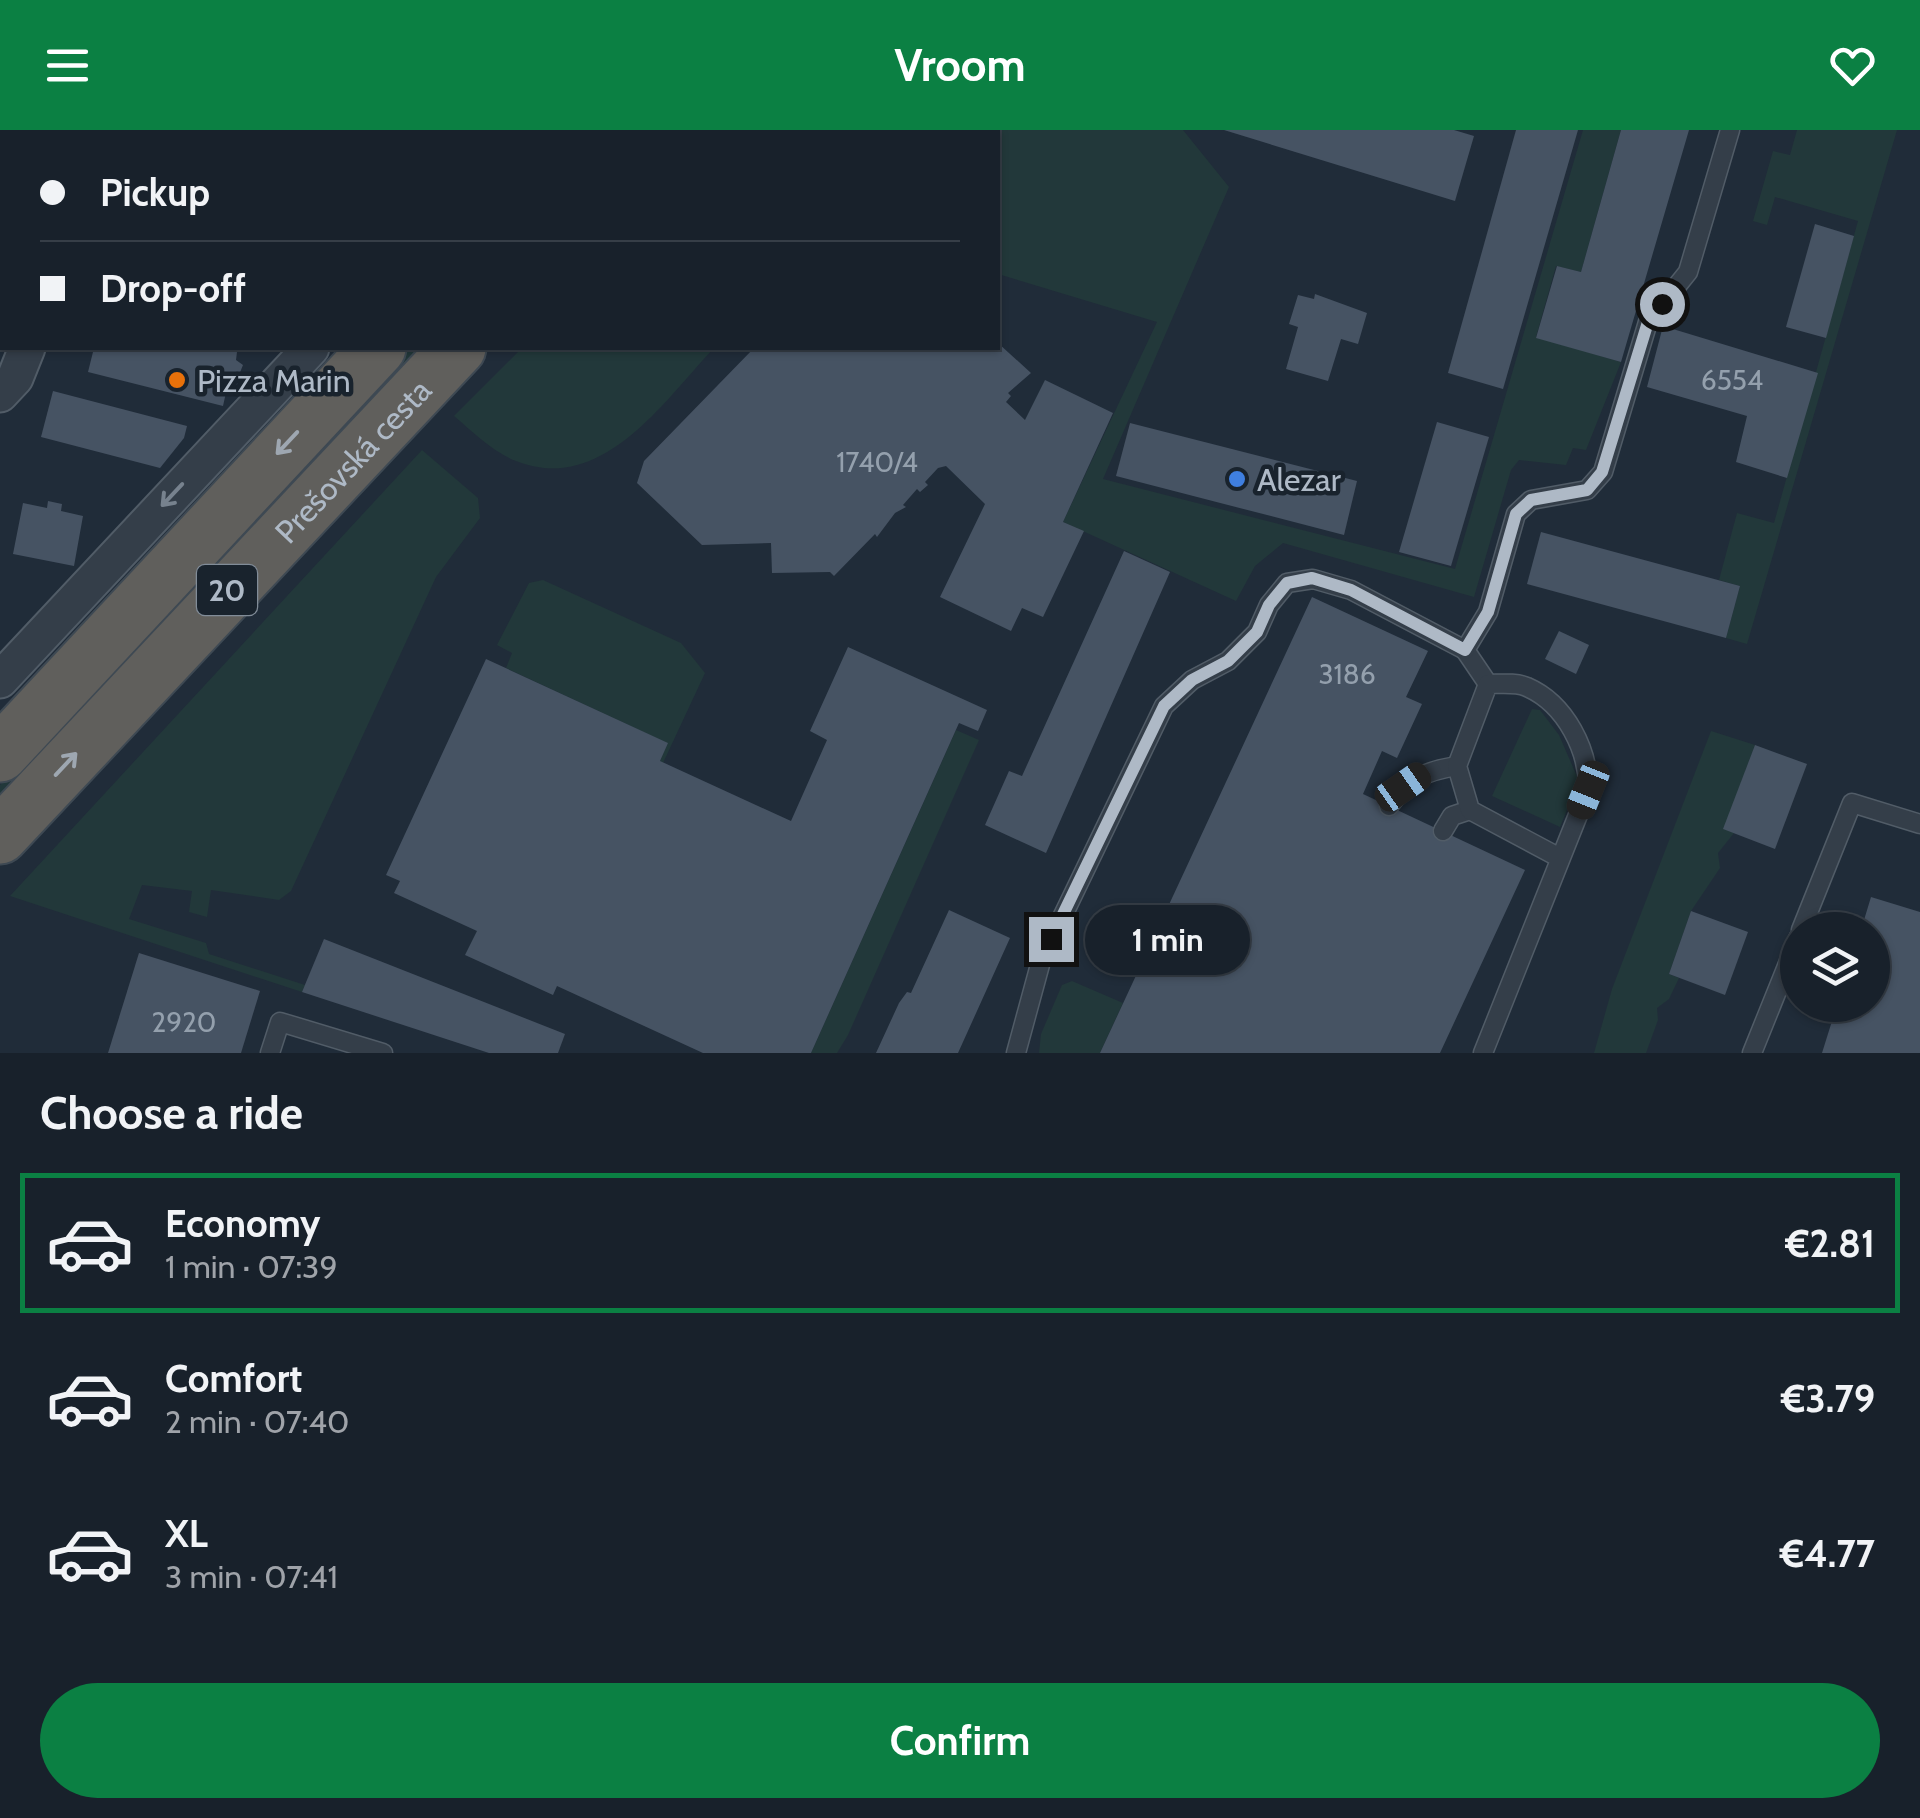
<!DOCTYPE html>
<html lang="en">
<head>
<meta charset="utf-8">
<style>
  body { margin:0; font-family:Cabin,sans-serif; background:#212933; color:#f1f3f6; height:100vh; display:flex; flex-direction:column; font-size:38px; white-space:nowrap }
  * { box-sizing:border-box; margin:0 }
  p { font-size:32px; color:#9fa3a9 }
  .icon { flex:none; width:55px; height:55px; fill:none; stroke:currentColor; stroke-width:2; stroke-linecap:round; stroke-linejoin:round }
  .map { position:relative; height:923px; overflow:hidden }
  .panel { display:flex; flex-direction:column; background:#18212b; flex:1 }
  .panel>* { flex:none }
  .banner { position:absolute; left:0px; top:0px; width:1000px; height:220px; box-shadow:0 2px 8px #0004,0 0 0 2px #363e47; display:grid; align-content:center; height:220px; padding:0 40px; background:#18212b }
  .tools { position:absolute; left:1780px; top:782px; display:grid; gap:20px }
  .tools a { display:grid; place-items:center; width:110px; height:110px; border-radius:50%; background:#18212b; box-shadow:0 2px 8px #0004,0 0 0 2px #363e47; font-size:50px }
  .end { position:absolute; width:45px; height:45px; margin:-22px; border:12px solid #aeb9c6; background:#111; box-shadow:0 0 0 5px #111 }
  .from { border-radius:50% }
  .bubble { position:absolute; height:70px; border-radius:35px; background:#18212b; box-shadow:0 2px 8px #0004,0 0 0 2px #363e47; font-size:32px; font-weight:800; line-height:70px; text-align:center }
  .car { position:absolute; width:30px; height:60px; margin:-30px -15px; border-radius:12px; box-shadow:0 0 8px 2px #0007; background:linear-gradient(#222 24%,#8ab4d8 0 40%,#222 0 76%,#8ab4d8 0 86%,#222 0) }
  .banner b { display:flex; align-items:center; gap:35px; height:95px; font-size:38px }
  .banner b+b { border-top:2px solid #363e47 }
  .banner i { width:25px; height:25px; background:#f1f3f6 }
  ul { padding:0; list-style:none }
  li { display:flex; align-items:center; gap:30px; height:140px; margin:0 20px 15px; padding:0 20px; border:5px solid transparent; border-radius:0px }
  li div { flex:1 }
  li b { display:block; font-size:38px }
  li em { font-style:normal; font-weight:800 }
  li.current { border-color:#0b8043 }
  li>.icon { width:90px; height:90px; stroke-width:1.5 }
  h2 { padding:0 40px; font-size:45px; line-height:120px }
  .cta { display:flex; gap:20px; margin-top:auto; padding:20px 40px }
  .cta a { flex:1; height:115px; border-radius:60px; background:#0b8043; color:#fff; font-size:40px; font-weight:800; line-height:115px; text-align:center }
  header { display:flex; justify-content:space-between; align-items:center; height:130px; padding:0 40px; background:#0b8043; color:#fff; font-size:45px; font-weight:800 }
  .map>svg:first-child { display:block }
</style>
</head>
<body>
<header><svg class="icon" aria-label="menu" viewBox="0 0 24 24"><path d="M4 6h16M4 12h16M4 18h16"/></svg>Vroom<svg class="icon" aria-label="heart" viewBox="0 0 24 24"><path d="M12 20l-8-8c-3-5 5-10 8-4 3-6 11-1 8 4z"/></svg></header>
<div class="map">
<svg width="1920" height="923" viewBox="0 0 1920 923">
  <rect width="100%" height="100%" fill="#202c39"/>
  <g fill="#22383a">
    <path d="M 765,0 L 1183,0 L 1229,57 L 1103,349 L 1455,439 L 1583,0 L 1621,0 L 1581,142 L 1556,136 L 1536,207 L 1621,232 L 1586,320 L 1573,318 L 1566,335 L 1519,330 L 1511,340 L 1474,467 L 1283,413 L 1255,436 L 1236,471 L 1063,392 L 1157,192 L 998,144 L 998,2 L 762,2 Z"/>
    <path d="M 1797,0 L 1897,0 L 1747,514 L 1726,508 L 1740,456 L 1719,450 L 1737,383 L 1774,393 L 1858,91 L 1775,67 L 1767,95 L 1753,91 L 1773,21 L 1790,25 Z"/>
    <path d="M 410,218 L 431,218 L 0,677 L 0,655 Z"/>
    <path d="M 522,218 L 714,218 C 662,273 602,365 516,331 C 493,322 473,302 454,286 Z"/>
    <path d="M 422,320 L 478,368 L 480,388 L 436,447 L 291,761 L 279,770 L 211,760 L 207,787 L 189,782 L 192,761 L 142,755 L 129,789 L 206,813 L 209,824 L 305,855 L 302,862 L 10,766 Z"/>
    <path d="M 543,450 L 681,513 L 705,543 L 663,633 L 660,631 L 667,613 L 506,538 L 512,523 L 497,515 L 529,453 Z"/>
    <path d="M 1532,579 L 1540,580 L 1559,605 L 1579,651 L 1560,697 L 1492,666 Z"/>
    <path d="M 956,600 L 979,610 L 848,905 L 837,923 L 811,923 Z"/>
    <path d="M 1711,601 L 1755,615 L 1724,699 L 1734,703 L 1718,723 L 1720,738 L 1691,781 L 1669,844 L 1679,848 L 1669,869 L 1657,878 L 1658,890 L 1646,923 L 1594,923 L 1612,859 Z"/>
    <path d="M 1072,851 L 1123,873 L 1100,923 L 1039,923 L 1041,904 L 1062,855 Z"/>
  </g>
  <g fill="#465363">
    <path d="M 1224,0 L 1454,0 L 1474,6 L 1455,71 Z"/>
    <path d="M 1516,0 L 1578,0 L 1503,259 L 1448,243 Z"/>
    <path d="M 1621,0 L 1689,0 L 1621,232 L 1536,208 L 1557,136 L 1581,142 Z"/>
    <path d="M 1815,94 L 1854,106 L 1826,208 L 1786,197 Z"/>
    <path d="M 1315,164 L 1367,183 L 1358,214 L 1341,209 L 1328,251 L 1286,239 L 1298,197 L 1289,194 L 1298,165 L 1314,169 Z"/>
    <path d="M 1663,196 L 1818,243 L 1787,348 L 1736,332 L 1747,286 L 1647,257 Z"/>
    <path d="M 998,213 L 1031,243 L 1008,263 L 1011,266 L 1006,272 L 1025,290 L 1045,250 L 1113,283 L 1063,392 L 1084,401 L 1043,487 L 1022,478 L 1011,501 L 940,467 L 985,374 L 946,336 L 938,338 L 925,352 L 928,355 L 920,362 L 917,359 L 903,375 L 906,377 L 895,383 L 877,407 L 875,404 L 834,446 L 830,442 L 772,443 L 771,413 L 702,415 L 637,353 L 644,331 L 754,218 L 998,218 Z"/>
    <path d="M 94,218 L 220,218 L 237,222 L 236,230 L 243,235 L 233,260 L 227,258 L 223,276 L 88,242 Z"/>
    <path d="M 53,261 L 187,296 L 184,308 L 160,338 L 41,307 Z"/>
    <path d="M 1437,292 L 1489,307 L 1451,436 L 1399,422 Z"/>
    <path d="M 1130,293 L 1357,351 L 1344,405 L 1116,346 Z"/>
    <path d="M 48,371 L 62,374 L 61,381 L 83,386 L 74,436 L 13,424 L 23,373 L 47,378 Z"/>
    <path d="M 1541,402 L 1740,456 L 1726,508 L 1527,454 Z"/>
    <path d="M 1124,421 L 1170,442 L 1046,723 L 985,695 L 1009,641 L 1022,646 Z"/>
    <path d="M 1312,467 L 1428,521 L 1406,567 L 1422,574 L 1397,628 L 1382,621 L 1363,664 L 1525,740 L 1440,923 L 1100,923 Z"/>
    <path d="M 1559,501 L 1589,515 L 1576,544 L 1545,529 Z"/>
    <path d="M 848,517 L 987,580 L 978,601 L 959,593 L 811,923 L 703,923 L 557,856 L 553,865 L 465,825 L 477,801 L 394,763 L 400,751 L 386,745 L 486,529 L 668,613 L 660,631 L 791,691 L 827,610 L 810,601 Z"/>
    <path d="M 1755,615 L 1807,634 L 1775,719 L 1723,699 Z"/>
    <path d="M 1871,767 L 1920,782 L 1920,923 L 1822,923 L 1837,875 L 1872,875 L 1872,800 L 1861,800 Z"/>
    <path d="M 949,780 L 1010,808 L 958,923 L 876,923 L 899,873 L 907,862 L 911,863 Z"/>
    <path d="M 1691,781 L 1748,802 L 1725,865 L 1669,844 Z"/>
    <path d="M 324,809 L 565,904 L 558,923 L 489,923 L 302,862 Z"/>
    <path d="M 139,823 L 260,861 L 241,923 L 108,923 Z"/>
  </g>
  <g fill="none" stroke-linecap="round" stroke-linejoin="round">
    <g stroke="#515c67" stroke-width="21">
      <g id="service">
        <path d="M 1488,554 L 1465,520 L 1488,482 L 1516,384 L 1531,370 L 1587,360 L 1603,342 L 1648,192 L 1688,142 L 1730,0"/>
        <path d="M 1389,676 C 1408,649 1425,641 1457,636"/>
        <path d="M 1443,701 L 1452,686 L 1470,680"/>
        <path d="M 1801,800 L 1852,673 L 1920,694"/>
        <path d="M 270,923 L 280,892 L 383,923"/>
        <path d="M 1016,923 L 1041,831 L 1164,576 L 1192,550 L 1228,531 L 1257,502 L 1269,475 L 1287,453 L 1313,449 L 1351,460 L 1465,520"/>
        <path d="M 1483,923 L 1588,660 C 1589,621 1566,574 1527,557 C 1517,552 1499,554 1488,554 L 1457,636 L 1470,680 L 1560,728"/>
        <path d="M 1752,923 L 1798,809"/>
      </g>
    </g>
    <g stroke="#515c67" stroke-width="39">
      <g id="minor">
        <path d="M 99,2 L 100,0"/>
        <path d="M 524,2 L 526,0"/>
        <path d="M 0,264 L 15,248 L 27,218"/>
        <path d="M 0,550 L 311,218"/>
      </g>
    </g>
    <g stroke="#3e4953" stroke-width="59">
      <g id="trunk">
        <path d="M 601,2 L 604,0"/>
        <path d="M 689,2 L 691,0"/>
        <path d="M 0,624 L 378,218"/>
        <path id="s1" d="M 0,706 L 458,218"/>
      </g>
    </g>
    <use href="#service" stroke="#343e49" stroke-width="18"/>
    <use href="#minor" stroke="#343e49" stroke-width="35"/>
    <use href="#trunk" stroke="#605f5c" stroke-width="55"/>
  </g>
  <defs><path id="oneway-shaft" d="M-6 0H5M1.5-3L5.5 0L1.5 3" fill="none" stroke-width="1.6" stroke-linecap="round" stroke-linejoin="round" transform="scale(2.5)"/></defs>
  <g stroke="#9ea7b1">
    <use href="#oneway-shaft" transform="translate(287 313) rotate(133)"/>
    <use href="#oneway-shaft" transform="translate(66 634) rotate(-47)"/>
  </g>
  <use stroke="#77828e" href="#oneway-shaft" transform="translate(172 365) rotate(133)"/>
  <g fill="none" stroke-linecap="round" stroke-linejoin="round">
    <path stroke="#aeb9c6" stroke-width="12" d="M 1051,809 L 1164,576 L 1192,550 L 1228,531 L 1257,502 L 1269,475 L 1287,453 L 1312,448 L 1351,460 L 1465,520 L 1488,482 L 1516,384 L 1531,370 L 1587,360 L 1602,342 L 1648,192 L 1662,174"/>
  </g>
  <circle fill="#e8710a" stroke="#19232d" stroke-width="4" cx="177" cy="250" r="10"/>
  <circle fill="#3f7fe0" stroke="#19232d" stroke-width="4" cx="1237" cy="349" r="10"/>
  <g text-anchor="middle" dominant-baseline="central" stroke-width="9" stroke-linejoin="round" paint-order="stroke">
    <g font-size="28" fill="#94a0ad">
      <text x="1732" y="250">6554</text>
      <text x="877" y="332">1740/4</text>
      <text x="1347" y="544">3186</text>
      <text x="184" y="892">2920</text>
    </g>
    <rect fill="#19232d" stroke="#818c98" stroke-width="2.5" x="197" y="435" width="60" height="50" rx="8"/>
    <g font-size="30" font-weight="bold" fill="#aeb9c6">
      <text x="227" y="460">20</text>
    </g>
    <g font-size="32" fill="#aeb9c6" stroke="#19232d" text-anchor="start">
      <text x="197" y="250">Pizza Marin</text>
      <text x="1257" y="349">Alezar</text>
    </g>
    <g font-size="32" fill="#aeb9c6" stroke="#19232d">
      <text stroke="none"><textPath href="#s1" startOffset="515">Prešovská cesta</textPath></text>
    </g>
  </g>
</svg>
<div class="tools">
<a><svg class="icon" aria-label="layers" viewBox="0 0 24 24"><path d="M12 4l9 5-9 5-9-5zM3 14l9 5 9-5"/></svg></a>
</div>
<i class="end from" style="left:1662px;top:174px"></i>
<i class="end" style="left:1051px;top:809px"></i>
<div class="bubble" style="left:1085px;top:775px;width:165px">1 min</div>
<i class="car" style="left:1403px;top:657px;rotate:55deg"></i>
<i class="car" style="left:1588px;top:660px;rotate:202deg"></i>
<div class="banner">
<b><i class="from"></i>Pickup</b>
<b><i></i>Drop-off</b>
</div>
</div>
<section class="panel">
<h2>Choose a ride</h2>
<ul>
<li class="current"><svg class="icon" aria-label="car" viewBox="0 0 24 24"><path d="M5 17H2v-5l4-1 3-4h7l3 4 3 1v5h-3M9 17h6M6 11h13"/><circle cx="7" cy="17" r="2"/><circle cx="17" cy="17" r="2"/></svg><div><b>Economy</b><p>1 min · 07:39</p></div><em>€2.81</em></li>
<li><svg class="icon" aria-label="car" viewBox="0 0 24 24"><path d="M5 17H2v-5l4-1 3-4h7l3 4 3 1v5h-3M9 17h6M6 11h13"/><circle cx="7" cy="17" r="2"/><circle cx="17" cy="17" r="2"/></svg><div><b>Comfort</b><p>2 min · 07:40</p></div><em>€3.79</em></li>
<li><svg class="icon" aria-label="car" viewBox="0 0 24 24"><path d="M5 17H2v-5l4-1 3-4h7l3 4 3 1v5h-3M9 17h6M6 11h13"/><circle cx="7" cy="17" r="2"/><circle cx="17" cy="17" r="2"/></svg><div><b>XL</b><p>3 min · 07:41</p></div><em>€4.77</em></li>
</ul>
<div class="cta"><a>Confirm</a></div>
</section>
</body>
</html>
